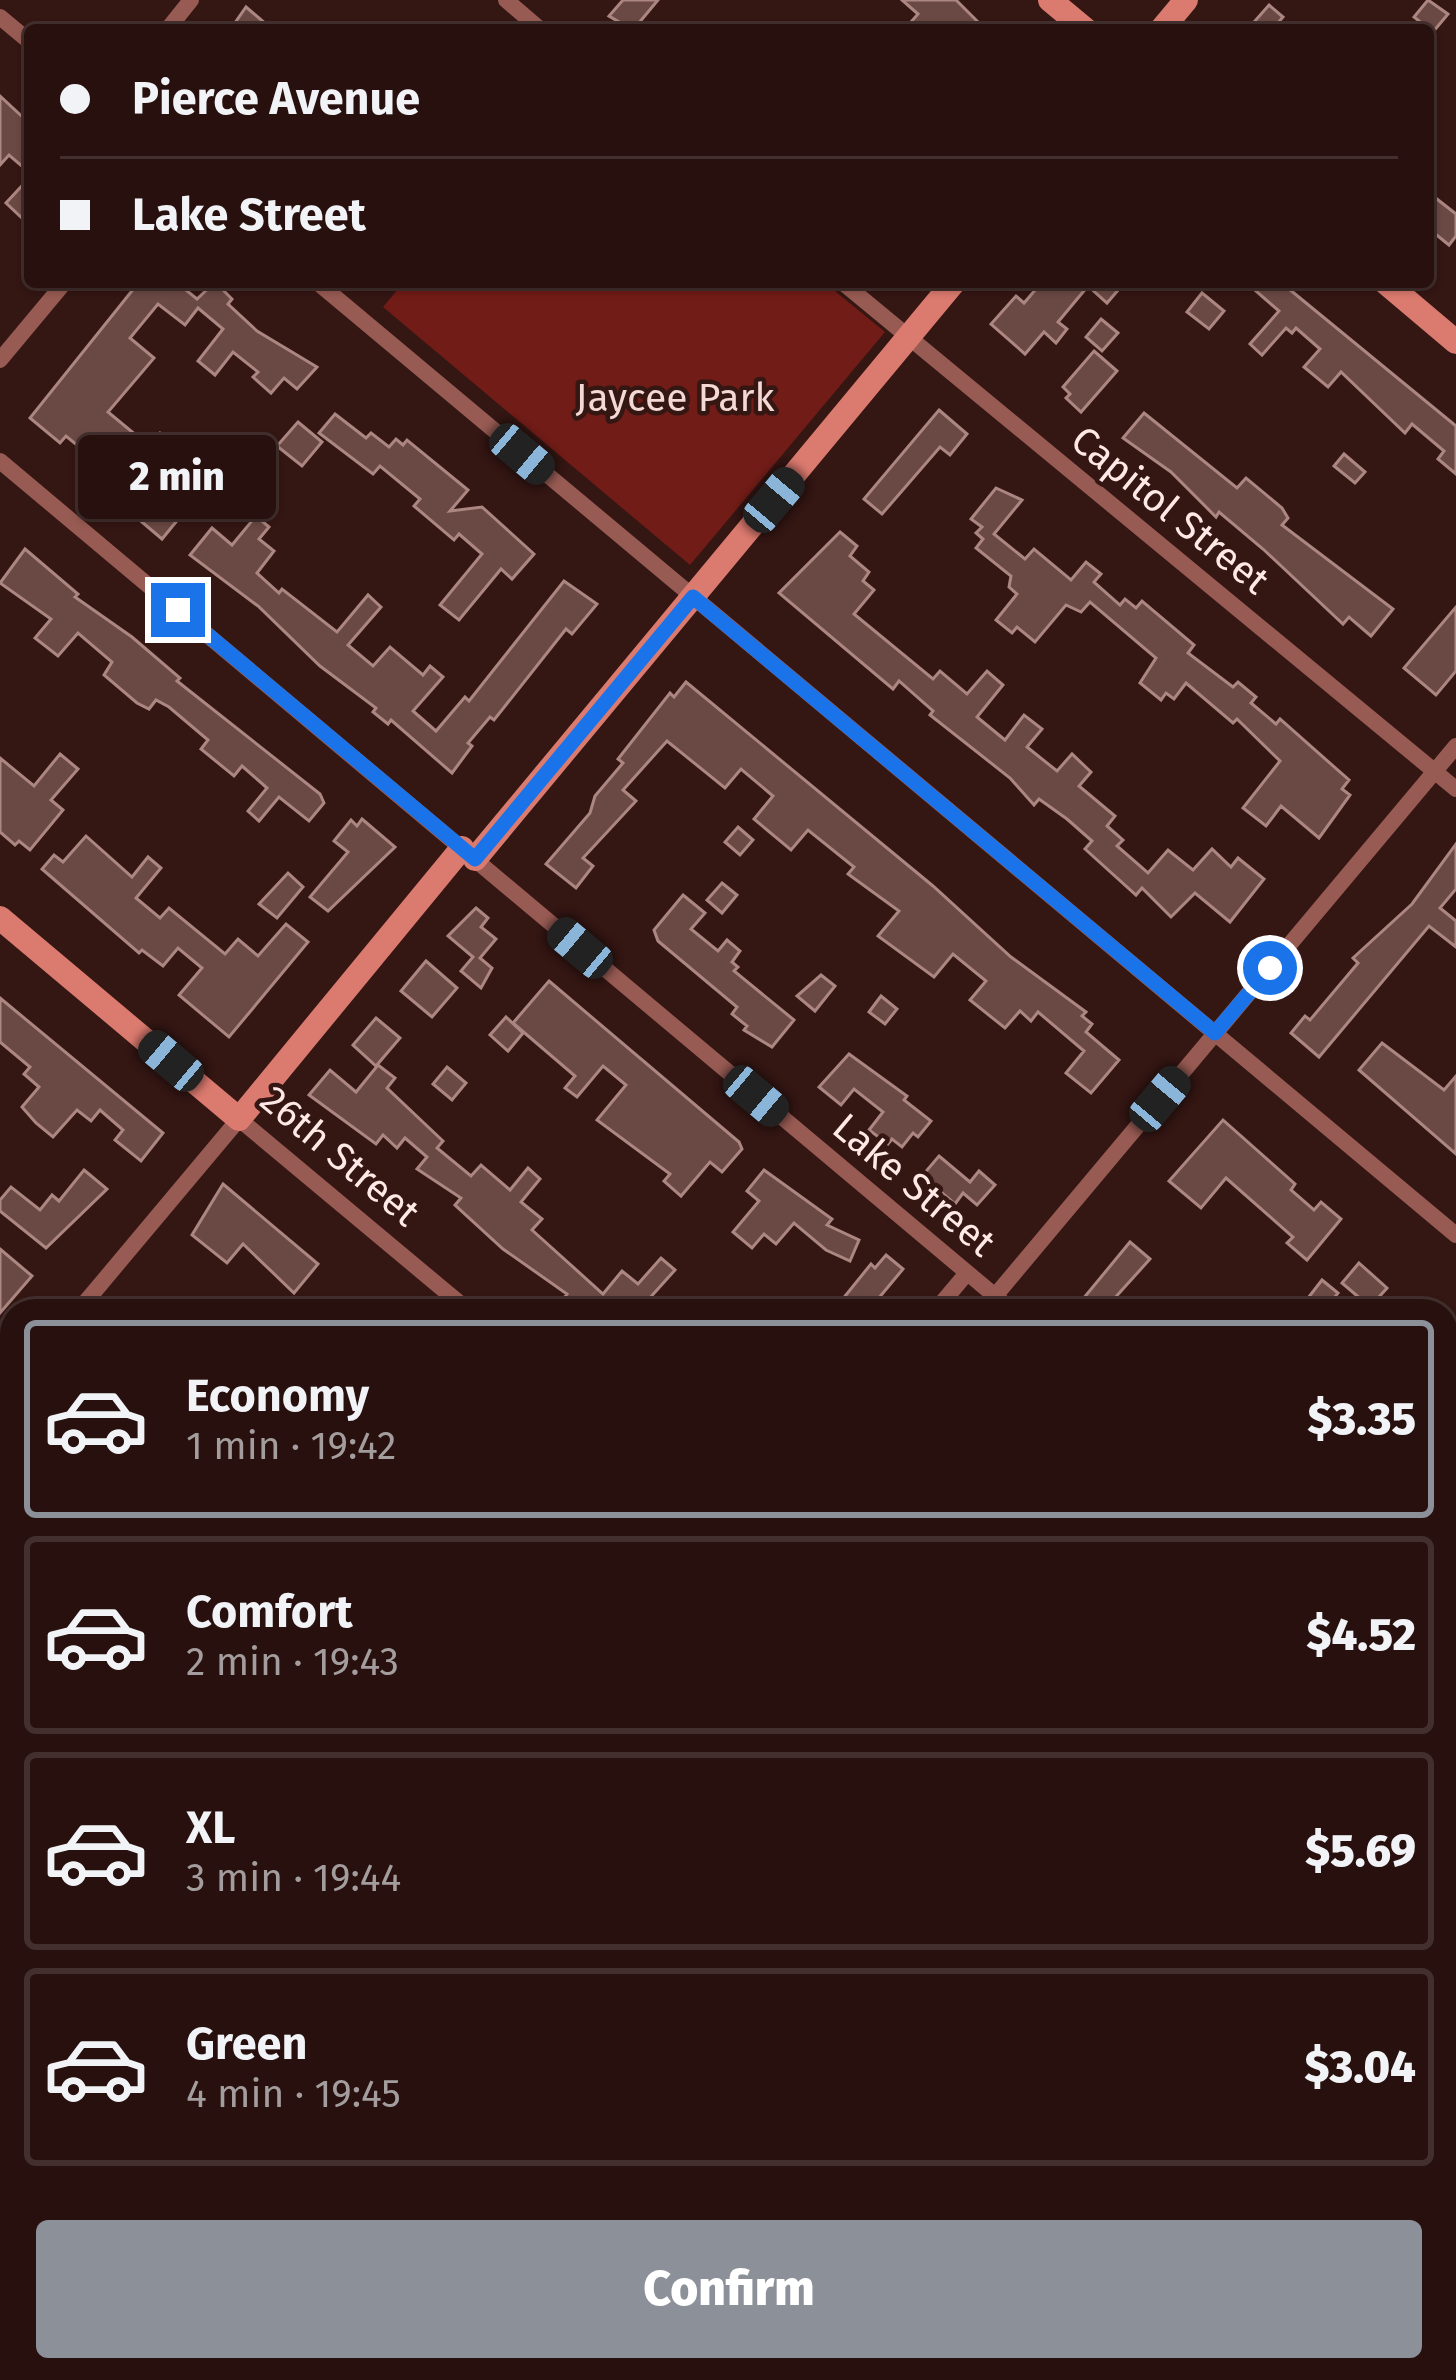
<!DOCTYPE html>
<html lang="en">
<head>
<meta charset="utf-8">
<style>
  body { margin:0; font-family:"Fira Sans",sans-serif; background:#331e1c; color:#f1f3f6; height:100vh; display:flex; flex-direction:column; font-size:45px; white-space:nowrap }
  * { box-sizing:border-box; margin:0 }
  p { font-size:39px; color:#a49d9e }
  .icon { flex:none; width:66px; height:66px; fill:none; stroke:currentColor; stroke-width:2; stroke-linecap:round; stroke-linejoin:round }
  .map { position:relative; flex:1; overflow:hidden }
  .drawer { position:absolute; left:0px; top:1299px; width:1458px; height:1083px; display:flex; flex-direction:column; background:#27100e; border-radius:36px 36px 0 0; box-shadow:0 3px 9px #0004,0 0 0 3px #43302e }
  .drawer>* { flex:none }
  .hud { position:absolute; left:24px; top:24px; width:1410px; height:264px; border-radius:12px; box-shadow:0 3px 9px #0004,0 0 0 3px #43302e; display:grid; align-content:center; height:264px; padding:0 36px; background:#27100e }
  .end { position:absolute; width:54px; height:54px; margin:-27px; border:15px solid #1a73e8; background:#fff; box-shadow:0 0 0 6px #fff }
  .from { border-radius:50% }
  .bubble { position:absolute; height:84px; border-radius:12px; background:#27100e; box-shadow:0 3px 9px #0004,0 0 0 3px #43302e; font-size:39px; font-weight:800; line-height:84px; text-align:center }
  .car { position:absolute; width:36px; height:72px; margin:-36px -18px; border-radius:15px; box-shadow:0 0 9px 3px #0007; background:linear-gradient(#222 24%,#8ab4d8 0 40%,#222 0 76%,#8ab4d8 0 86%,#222 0) }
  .hud b { display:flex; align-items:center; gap:42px; height:114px; font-size:45px }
  .hud b+b { border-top:3px solid #43302e }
  .hud i { width:30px; height:30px; background:#f1f3f6 }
  ul { padding:21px 0 0; list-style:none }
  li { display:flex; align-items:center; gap:36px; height:198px; margin:0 24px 18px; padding:0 12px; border:6px solid #43302e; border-radius:12px }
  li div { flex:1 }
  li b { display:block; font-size:45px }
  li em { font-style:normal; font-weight:800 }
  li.active { border-color:#8c9099 }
  li>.icon { width:108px; height:108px; stroke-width:1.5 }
  .primary-button { display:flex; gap:24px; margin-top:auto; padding:24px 36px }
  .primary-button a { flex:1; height:138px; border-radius:12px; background:#8c9099; color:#fff; font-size:48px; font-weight:800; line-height:138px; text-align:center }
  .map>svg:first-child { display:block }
</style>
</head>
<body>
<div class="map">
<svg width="1456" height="2380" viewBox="0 0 1456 2380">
  <rect width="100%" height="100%" fill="#341613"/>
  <path fill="#421d18" d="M 1456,1505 L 1456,1654 L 1446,1645 L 1446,1517 Z"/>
  <path fill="#711c17" d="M 404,282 L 824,282 L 885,332 L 690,565 L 383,307 Z"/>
  <g fill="#6a4843" stroke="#ac8680" stroke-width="3">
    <path d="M 623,0 L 658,0 L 633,30 L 609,16 Z"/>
    <path d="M 902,0 L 956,0 L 986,30 L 904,30 L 918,14 Z"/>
    <path d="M 1428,0 L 1448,14 L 1433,32 L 1414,17 Z"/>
    <path d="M 1269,5 L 1283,17 L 1272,30 L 1247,30 Z"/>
    <path d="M 246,7 L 273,30 L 230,30 Z"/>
    <path d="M 0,96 L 30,124 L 30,173 L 9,155 L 0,165 Z"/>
    <path d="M 30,177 L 30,209 L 22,218 L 6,203 Z"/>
    <path d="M 1428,192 L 1456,214 L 1456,236 L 1449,245 L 1428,228 Z"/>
    <path d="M 139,282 L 176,282 L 197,299 L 215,282 L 232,299 L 228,304 L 257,331 L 317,367 L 297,389 L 284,378 L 271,393 L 253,377 L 258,372 L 233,352 L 215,375 L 198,361 L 223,329 L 198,308 L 185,325 L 158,304 L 130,338 L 154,358 L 108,412 L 149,446 L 160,433 L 200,465 L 175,495 L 189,506 L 162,539 L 96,483 L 100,477 L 92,471 L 99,463 L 66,436 L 60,443 L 30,418 Z"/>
    <path d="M 1042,282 L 1125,282 L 1107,303 L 1088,286 L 1058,322 L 1067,329 L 1056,343 L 1044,332 L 1025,354 L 991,324 L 1016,296 L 1024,303 Z"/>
    <path d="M 1263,282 L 1295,282 L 1289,289 L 1456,426 L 1456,474 L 1438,459 L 1444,451 L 1412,424 L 1405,433 L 1341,372 L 1328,387 L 1304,367 L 1320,349 L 1296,328 L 1292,333 L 1286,328 L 1262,355 L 1250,344 L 1279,311 L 1256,291 Z"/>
    <path d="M 1202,293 L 1224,311 L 1209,329 L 1187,312 Z"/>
    <path d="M 1101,319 L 1118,333 L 1102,351 L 1086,337 Z"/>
    <path d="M 1094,351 L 1117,371 L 1081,412 L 1066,398 L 1070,394 L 1063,387 Z"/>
    <path d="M 939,410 L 967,434 L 950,455 L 940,447 L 882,514 L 864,499 Z"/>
    <path d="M 1144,413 L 1237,488 L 1246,478 L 1282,508 L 1288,518 L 1282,525 L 1393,609 L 1371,636 L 1349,617 L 1343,624 L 1263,549 L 1219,512 L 1216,517 L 1171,472 L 1123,438 Z"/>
    <path d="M 335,414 L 366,438 L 371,433 L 389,447 L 396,439 L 403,445 L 407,440 L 468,490 L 450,511 L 482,507 L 534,554 L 512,579 L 501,569 L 459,620 L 440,605 L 482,554 L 459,534 L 454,540 L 414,506 L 420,499 L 380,466 L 373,474 L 319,433 Z"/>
    <path d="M 298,422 L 322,442 L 302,466 L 277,446 Z"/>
    <path d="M 1344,454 L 1365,472 L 1355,483 L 1334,466 Z"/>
    <path d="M 996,488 L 1022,500 L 994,534 L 1025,559 L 1034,549 L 1071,580 L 1086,562 L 1101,574 L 1094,582 L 1120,605 L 1125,599 L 1136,608 L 1142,601 L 1194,645 L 1188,653 L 1233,687 L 1238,682 L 1256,697 L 1251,703 L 1276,724 L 1280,719 L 1349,780 L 1342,789 L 1350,795 L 1319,838 L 1281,806 L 1266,826 L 1243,808 L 1280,761 L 1237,719 L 1233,723 L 1186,683 L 1174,699 L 1166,693 L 1161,700 L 1140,683 L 1156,658 L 1090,602 L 1081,612 L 1066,605 L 1035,642 L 1017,627 L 1012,633 L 996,620 L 1017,594 L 1009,587 L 1011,576 L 976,548 L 983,539 L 976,533 L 982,527 L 971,519 Z"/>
    <path d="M 256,516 L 269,527 L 259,539 L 274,551 L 257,573 L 279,593 L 282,589 L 337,632 L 368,595 L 381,607 L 348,645 L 373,666 L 390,647 L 423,675 L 430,666 L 443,677 L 413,711 L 436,731 L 465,697 L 469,701 L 564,581 L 597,604 L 572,634 L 566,629 L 494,720 L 490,717 L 468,743 L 472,746 L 452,773 L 391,720 L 388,724 L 373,712 L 376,708 L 320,666 L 258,606 L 190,555 L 212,528 L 232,545 Z"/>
    <path d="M 840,532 L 857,546 L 850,556 L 869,572 L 863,581 L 874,590 L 854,614 L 933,679 L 940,671 L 967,694 L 987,671 L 1003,685 L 977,717 L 1005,740 L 1024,715 L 1042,729 L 1027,747 L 1057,771 L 1072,754 L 1091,772 L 1079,786 L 1115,816 L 1107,826 L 1123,840 L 1117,846 L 1148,873 L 1168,850 L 1193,870 L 1212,849 L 1231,867 L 1238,858 L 1264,879 L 1230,922 L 1195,893 L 1171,917 L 1142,888 L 1136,895 L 1085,849 L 1092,841 L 1067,819 L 1039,799 L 1034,805 L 1010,778 L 930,715 L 933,711 L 899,681 L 893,689 L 779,593 Z"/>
    <path d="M 25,549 L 78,594 L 75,597 L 132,637 L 180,678 L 177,681 L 320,794 L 324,803 L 309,821 L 279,797 L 259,821 L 248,811 L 267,788 L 242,766 L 234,776 L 201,749 L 208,740 L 169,707 L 156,700 L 149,709 L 137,703 L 104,675 L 112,662 L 78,633 L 58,656 L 35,638 L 51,619 L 0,583 Z"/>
    <path d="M 1456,607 L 1456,671 L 1436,695 L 1404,668 Z"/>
    <path d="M 686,682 L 933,886 L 1011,957 L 1086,1012 L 1082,1016 L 1092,1024 L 1086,1032 L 1119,1060 L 1091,1093 L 1066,1073 L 1084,1051 L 1038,1012 L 1031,1021 L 1020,1011 L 1005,1028 L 970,1000 L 986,981 L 953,954 L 934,977 L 878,936 L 899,911 L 848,874 L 854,867 L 808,830 L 791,850 L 754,819 L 773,796 L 741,769 L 725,788 L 667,741 L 623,790 L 636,801 L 583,858 L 593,866 L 576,888 L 546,864 L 590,813 L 595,796 L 623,763 L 618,759 L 670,693 L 674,697 Z"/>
    <path d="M 60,754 L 78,769 L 51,800 L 63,810 L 30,850 L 19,841 L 15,845 L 0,832 L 0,758 L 34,786 Z"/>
    <path d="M 362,819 L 395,847 L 328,911 L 310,897 L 348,852 L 334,841 L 351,820 L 357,826 Z"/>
    <path d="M 738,827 L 753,840 L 740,855 L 725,842 Z"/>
    <path d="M 86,836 L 132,877 L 148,857 L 161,868 L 136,898 L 160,918 L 169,908 L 225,954 L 238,939 L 258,956 L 286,924 L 308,942 L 229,1037 L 179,995 L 202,968 L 178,948 L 163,966 L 142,950 L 139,953 L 42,869 L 54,855 L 63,862 Z"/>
    <path d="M 1456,844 L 1456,889 L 1440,908 L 1456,921 L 1456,947 L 1429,926 L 1319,1057 L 1291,1033 L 1305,1016 L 1310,1020 L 1358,963 L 1353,958 L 1412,904 Z"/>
    <path d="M 288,873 L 303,887 L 277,918 L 259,904 Z"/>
    <path d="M 722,883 L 737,895 L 722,913 L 707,900 Z"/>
    <path d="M 683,895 L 705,913 L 691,929 L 718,951 L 727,940 L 740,951 L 732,962 L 738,967 L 734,971 L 794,1020 L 772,1047 L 744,1030 L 747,1026 L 732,1014 L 737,1007 L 658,941 L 654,930 Z"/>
    <path d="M 476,908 L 488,918 L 481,927 L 496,939 L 480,958 L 492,968 L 481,988 L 461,971 L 473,957 L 448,936 Z"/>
    <path d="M 426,961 L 457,988 L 432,1017 L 401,991 Z"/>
    <path d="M 821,975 L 835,986 L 815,1011 L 797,996 Z"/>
    <path d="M 549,981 L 739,1142 L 742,1149 L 722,1172 L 710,1162 L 681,1196 L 664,1181 L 670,1174 L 597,1120 L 626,1085 L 603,1066 L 577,1097 L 565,1088 L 575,1076 L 513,1023 Z"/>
    <path d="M 881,996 L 897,1009 L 885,1024 L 869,1012 Z"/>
    <path d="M 0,998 L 163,1133 L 141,1161 L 115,1140 L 123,1130 L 100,1110 L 91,1121 L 77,1110 L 53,1137 L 36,1123 L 22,1107 L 39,1087 L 24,1074 L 30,1067 L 0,1042 Z"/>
    <path d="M 506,1017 L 523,1033 L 508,1051 L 490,1035 Z"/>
    <path d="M 376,1018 L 400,1038 L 376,1066 L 353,1045 Z"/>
    <path d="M 1382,1043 L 1444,1090 L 1456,1076 L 1456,1154 L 1359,1070 Z"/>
    <path d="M 849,1054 L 907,1096 L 904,1100 L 931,1121 L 918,1137 L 913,1133 L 902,1147 L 892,1139 L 888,1144 L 869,1130 L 883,1112 L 854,1089 L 841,1105 L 819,1087 Z"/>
    <path d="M 378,1065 L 395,1078 L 387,1088 L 443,1141 L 437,1148 L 471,1176 L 481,1165 L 510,1190 L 528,1168 L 540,1179 L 521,1202 L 542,1219 L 532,1230 L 603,1294 L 622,1271 L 638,1284 L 661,1258 L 675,1270 L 638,1311 L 580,1311 L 564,1298 L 567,1294 L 503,1249 L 455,1205 L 461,1198 L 417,1169 L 427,1157 L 405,1138 L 397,1148 L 383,1135 L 376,1144 L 309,1095 L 330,1070 L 356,1092 Z"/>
    <path d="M 447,1067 L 466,1083 L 452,1100 L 433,1084 Z"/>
    <path d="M 1223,1120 L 1295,1184 L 1291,1190 L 1314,1210 L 1321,1202 L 1341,1219 L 1307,1260 L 1287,1243 L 1293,1237 L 1226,1178 L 1201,1208 L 1169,1181 Z"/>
    <path d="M 939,1156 L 970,1182 L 979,1171 L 995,1185 L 977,1205 L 963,1193 L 955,1204 L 922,1176 Z"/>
    <path d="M 84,1170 L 107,1189 L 46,1248 L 0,1211 L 0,1200 L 11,1187 L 40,1210 L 52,1195 L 59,1201 Z"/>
    <path d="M 764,1170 L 832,1219 L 827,1225 L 859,1240 L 850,1261 L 826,1250 L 794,1223 L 776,1244 L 764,1234 L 752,1248 L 733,1232 L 759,1201 L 747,1191 Z"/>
    <path d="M 223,1184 L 318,1264 L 294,1293 L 243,1244 L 227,1263 L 192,1235 Z"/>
    <path d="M 1130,1242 L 1150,1259 L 1103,1311 L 1073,1311 Z"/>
    <path d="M 0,1249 L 32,1276 L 0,1313 Z"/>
    <path d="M 886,1255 L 903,1269 L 868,1311 L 833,1311 L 871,1264 L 875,1268 Z"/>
    <path d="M 1359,1263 L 1387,1288 L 1370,1307 L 1342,1283 Z"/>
    <path d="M 1322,1280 L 1338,1293 L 1324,1311 L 1308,1298 Z"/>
  </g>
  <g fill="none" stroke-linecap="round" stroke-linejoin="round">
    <g stroke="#975b53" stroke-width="16">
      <path d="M 506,0 L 541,30"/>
      <path d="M 0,17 L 30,42"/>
      <path d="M 167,30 L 191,0"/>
      <path d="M 317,282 L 1456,1235"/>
      <path d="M 842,282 L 1456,789"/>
      <path d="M 0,360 L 65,282"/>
      <path d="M 0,461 L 1013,1311"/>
      <path d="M 995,1296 L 1456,746"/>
      <path d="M 78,1311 L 239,1119 L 469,1311"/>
      <path d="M 935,1311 L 967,1273"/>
      <path d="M 0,1403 L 12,1389"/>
      <path d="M 1446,1671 L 1456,1680"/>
      <path d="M 1446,1814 L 1456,1803"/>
      <path d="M 0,1818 L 12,1828"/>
      <path d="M 1446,2131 L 1456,2140"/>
      <path d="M 67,2370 L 79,2380"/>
      <path d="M 658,2370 L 670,2380"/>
      <path d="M 31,2380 L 40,2370"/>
      <path d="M 1197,2380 L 1203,2370"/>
    </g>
    <g stroke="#db7a6f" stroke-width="24">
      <path d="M 1050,0 L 1086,30"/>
      <path d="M 1161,30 L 1186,0"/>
      <path d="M 1385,282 L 1456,342"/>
      <path d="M 475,859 L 954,282"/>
      <path d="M 0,918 L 239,1119 L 462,848"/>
    </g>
  </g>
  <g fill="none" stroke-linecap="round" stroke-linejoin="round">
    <path stroke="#1a73e8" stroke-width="15" d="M 178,610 L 475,859 L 693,597 L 1215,1033 L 1270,968"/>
  </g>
  <g text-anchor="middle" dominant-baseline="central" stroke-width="9" stroke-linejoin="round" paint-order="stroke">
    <g font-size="39" fill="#f3d8d4" stroke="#341613">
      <text x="675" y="398">Jaycee Park</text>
    </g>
    <g font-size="39" fill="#ffe9e6" stroke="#341613">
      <text transform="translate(1170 510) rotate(39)">Capitol Street</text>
      <text transform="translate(340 1156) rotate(40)">26th Street</text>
      <text transform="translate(914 1185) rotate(40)">Lake Street</text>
    </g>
  </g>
</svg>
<i class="end from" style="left:1270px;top:968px"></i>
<i class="end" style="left:178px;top:610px"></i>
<div class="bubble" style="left:78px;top:435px;width:198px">2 min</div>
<i class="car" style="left:522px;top:454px;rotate:130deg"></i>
<i class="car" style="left:774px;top:500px;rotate:40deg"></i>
<i class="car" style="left:580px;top:948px;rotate:310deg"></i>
<i class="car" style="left:171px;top:1061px;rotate:310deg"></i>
<i class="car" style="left:756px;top:1096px;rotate:130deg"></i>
<i class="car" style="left:1160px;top:1099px;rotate:40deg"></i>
<div class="hud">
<b><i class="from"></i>Pierce Avenue</b>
<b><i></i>Lake Street</b>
</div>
<section class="drawer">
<ul>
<li class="active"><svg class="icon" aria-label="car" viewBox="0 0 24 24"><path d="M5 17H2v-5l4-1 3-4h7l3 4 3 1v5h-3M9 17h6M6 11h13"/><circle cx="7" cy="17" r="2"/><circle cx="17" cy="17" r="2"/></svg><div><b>Economy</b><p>1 min · 19:42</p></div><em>$3.35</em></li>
<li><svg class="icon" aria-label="car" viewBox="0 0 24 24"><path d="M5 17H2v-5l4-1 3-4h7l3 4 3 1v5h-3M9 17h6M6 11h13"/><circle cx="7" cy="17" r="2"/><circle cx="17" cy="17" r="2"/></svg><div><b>Comfort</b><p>2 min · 19:43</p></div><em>$4.52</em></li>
<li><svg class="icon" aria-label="car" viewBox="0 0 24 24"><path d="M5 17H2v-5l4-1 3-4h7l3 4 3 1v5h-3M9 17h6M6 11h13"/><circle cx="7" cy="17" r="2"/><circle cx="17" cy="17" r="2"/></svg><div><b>XL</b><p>3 min · 19:44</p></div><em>$5.69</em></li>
<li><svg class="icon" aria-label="car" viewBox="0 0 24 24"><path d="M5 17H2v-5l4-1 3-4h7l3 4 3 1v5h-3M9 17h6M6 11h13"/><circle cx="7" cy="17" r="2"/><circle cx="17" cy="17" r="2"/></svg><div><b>Green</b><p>4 min · 19:45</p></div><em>$3.04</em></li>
</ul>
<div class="primary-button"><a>Confirm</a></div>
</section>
</div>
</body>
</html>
